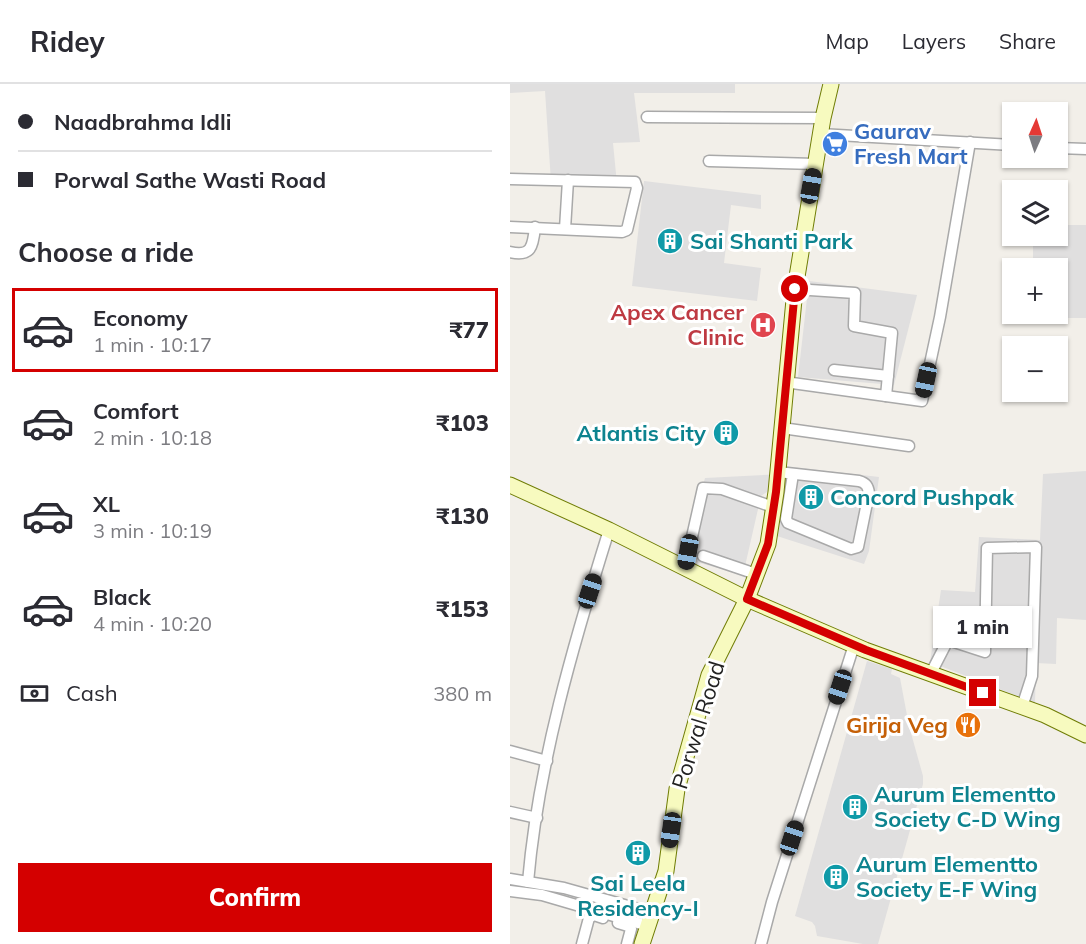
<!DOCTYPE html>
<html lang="en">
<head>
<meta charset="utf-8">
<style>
  body { margin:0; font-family:Mulish,sans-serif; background:#f2f2f3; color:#2b2b33; height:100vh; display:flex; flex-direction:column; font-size:22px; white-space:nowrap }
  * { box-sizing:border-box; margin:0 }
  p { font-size:20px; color:#7c7c81 }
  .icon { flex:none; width:33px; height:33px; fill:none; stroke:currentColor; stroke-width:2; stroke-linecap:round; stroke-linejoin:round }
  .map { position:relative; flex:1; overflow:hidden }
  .sheet { display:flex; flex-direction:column; background:#fff; width:510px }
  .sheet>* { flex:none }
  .hud { display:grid; align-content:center; height:132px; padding:0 18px; background:#fff }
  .needle { width:39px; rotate:3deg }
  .tools { position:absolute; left:492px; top:18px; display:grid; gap:12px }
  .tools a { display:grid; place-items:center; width:66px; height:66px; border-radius:0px; background:#fff; box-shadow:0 2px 4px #0004; font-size:30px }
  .end { position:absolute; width:27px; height:27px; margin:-14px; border:8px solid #d40000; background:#fff; box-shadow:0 0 0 3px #fff }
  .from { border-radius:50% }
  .bubble { position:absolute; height:42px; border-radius:0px; background:#fff; box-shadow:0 2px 4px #0004; font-size:20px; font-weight:800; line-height:42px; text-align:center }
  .car { position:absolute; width:18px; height:36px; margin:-18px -9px; border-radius:8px; box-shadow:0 0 4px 2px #0007; background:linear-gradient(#222 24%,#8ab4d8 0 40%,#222 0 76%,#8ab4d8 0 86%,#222 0) }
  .hud b { display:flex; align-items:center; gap:21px; height:57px; font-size:22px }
  .hud b+b { border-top:2px solid #e1e1e2 }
  .hud i { width:15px; height:15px; background:#2b2b33 }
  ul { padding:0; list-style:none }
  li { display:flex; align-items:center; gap:18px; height:84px; margin:0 12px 9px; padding:0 6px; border:3px solid transparent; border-radius:0px }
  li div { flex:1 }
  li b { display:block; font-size:22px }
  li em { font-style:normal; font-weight:800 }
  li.active { border-color:#d40000 }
  li>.icon { width:54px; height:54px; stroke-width:1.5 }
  h2 { padding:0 18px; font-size:27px; line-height:72px }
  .pay { display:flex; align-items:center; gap:15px; height:66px; padding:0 18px; font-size:22px }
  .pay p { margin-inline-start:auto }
  .cta { display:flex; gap:12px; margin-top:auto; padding:12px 18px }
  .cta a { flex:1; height:69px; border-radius:0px; background:#d40000; color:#fff; font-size:24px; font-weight:800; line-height:69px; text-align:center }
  header { display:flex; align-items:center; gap:36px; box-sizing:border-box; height:84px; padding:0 30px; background:#fff; border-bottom:2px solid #e1e1e2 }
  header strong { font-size:28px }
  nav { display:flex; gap:33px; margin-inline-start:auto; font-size:21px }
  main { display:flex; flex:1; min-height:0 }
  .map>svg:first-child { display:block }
</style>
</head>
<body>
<header>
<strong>Ridey</strong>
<nav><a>Map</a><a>Layers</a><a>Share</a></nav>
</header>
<main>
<section class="sheet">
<div class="hud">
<b><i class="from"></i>Naadbrahma Idli</b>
<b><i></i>Porwal Sathe Wasti Road</b>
</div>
<h2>Choose a ride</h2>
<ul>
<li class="active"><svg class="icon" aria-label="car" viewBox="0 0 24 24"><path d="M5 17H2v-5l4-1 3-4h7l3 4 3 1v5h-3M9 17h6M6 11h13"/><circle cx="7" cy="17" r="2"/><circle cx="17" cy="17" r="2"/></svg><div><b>Economy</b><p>1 min · 10:17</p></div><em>₹77</em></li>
<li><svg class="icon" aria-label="car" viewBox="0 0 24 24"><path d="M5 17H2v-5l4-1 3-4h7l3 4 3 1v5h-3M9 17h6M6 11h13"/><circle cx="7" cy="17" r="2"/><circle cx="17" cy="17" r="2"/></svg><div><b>Comfort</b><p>2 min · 10:18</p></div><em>₹103</em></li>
<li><svg class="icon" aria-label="car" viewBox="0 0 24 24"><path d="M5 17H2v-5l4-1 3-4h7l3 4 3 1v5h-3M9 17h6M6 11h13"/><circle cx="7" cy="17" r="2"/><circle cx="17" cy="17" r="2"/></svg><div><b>XL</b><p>3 min · 10:19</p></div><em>₹130</em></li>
<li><svg class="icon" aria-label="car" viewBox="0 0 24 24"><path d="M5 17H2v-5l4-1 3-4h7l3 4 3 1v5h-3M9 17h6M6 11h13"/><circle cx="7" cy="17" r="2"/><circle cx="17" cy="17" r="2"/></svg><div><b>Black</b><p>4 min · 10:20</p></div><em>₹153</em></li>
</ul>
<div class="pay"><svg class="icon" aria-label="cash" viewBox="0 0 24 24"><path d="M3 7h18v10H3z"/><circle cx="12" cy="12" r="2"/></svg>Cash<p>380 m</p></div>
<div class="cta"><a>Confirm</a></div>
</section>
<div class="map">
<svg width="576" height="860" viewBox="0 0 576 860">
  <rect width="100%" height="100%" fill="#f2efe9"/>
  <g fill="#e0dfdf">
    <path d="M 0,0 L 225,0 L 225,9 L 124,9 L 130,58 L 103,59 L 107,100 L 41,98 L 35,7 L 0,9 Z"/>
    <path d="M 134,97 L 251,111 L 251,125 L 221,121 L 214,179 L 251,184 L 247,217 L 122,202 Z"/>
    <path d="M 548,141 L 576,141 L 576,234 L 523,234 L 523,230 L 548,230 L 548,184 L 523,184 L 523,152 L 548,152 Z"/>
    <path d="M 299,197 L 407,211 L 384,301 L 288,293 Z"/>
    <path d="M 275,382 L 369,393 L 359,467 L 354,480 L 267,452 L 273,397 L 251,412 L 233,491 L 172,474 L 195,394 L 274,390 Z"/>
    <path d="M 576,387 L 576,536 L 547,534 L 546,580 L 526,579 L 525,619 L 420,578 L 431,506 L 465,508 L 469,453 L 530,456 L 533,390 Z"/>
    <path d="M 357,577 L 382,585 L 381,590 L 390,594 L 399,642 L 413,692 L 413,700 L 368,860 L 353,860 L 307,852 L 305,842 L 302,838 L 285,832 Z"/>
  </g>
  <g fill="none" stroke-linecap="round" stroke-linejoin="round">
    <g stroke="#a9a9a9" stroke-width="13">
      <g id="street">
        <path d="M 137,33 L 313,34"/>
        <path d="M 310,50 L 502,61"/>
        <path d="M 548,64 L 576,65"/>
        <path d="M 199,77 L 305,80"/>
        <path d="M 0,95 L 125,98 L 127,104 L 117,146 L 112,148 L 0,143"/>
        <path d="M 55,145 L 58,96"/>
        <path d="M 0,168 C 21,173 23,163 25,143"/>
        <path d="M 285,205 L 345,209 L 344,242 L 382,249 L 376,312"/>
        <path d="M 324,286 L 378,292"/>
        <path d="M 275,298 L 412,317 L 430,233 L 460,58"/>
        <path d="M 272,344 L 399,362"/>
        <path d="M 268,388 L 349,397 C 356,399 358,402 359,409 L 348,463 L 341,465 L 278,439 L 276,435 L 283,390"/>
        <path d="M 193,472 L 246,490"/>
        <path d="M 175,484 L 193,404 L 212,405 L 263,423"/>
        <path d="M 421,589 L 438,556 L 475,568 L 477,464 L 526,463 L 522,592 L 512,623"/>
        <path d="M 0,667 L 37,677"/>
        <path d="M 0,728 L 27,734"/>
        <path d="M 0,795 L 54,804 L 143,829"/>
        <path d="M 18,798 C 28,680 64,558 99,446"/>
        <path d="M 0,807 L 32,811 L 138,842"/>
        <path d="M 108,839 L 118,842 L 121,845 L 117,860"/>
        <path d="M 72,860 L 79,834 L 84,831 L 93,834"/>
        <path d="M 251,860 L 262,818 L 344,561"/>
      </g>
    </g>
    <g stroke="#707d05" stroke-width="17">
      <g id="secondary">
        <path d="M 0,401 L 99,446 L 237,515 L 355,566 L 535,631 L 576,651"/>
        <path d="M 132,860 L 156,787 L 167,705 L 199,591 L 237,515 L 258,460 L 266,408 L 285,205 L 313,34 L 321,0"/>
      </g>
    </g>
    <use href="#street" stroke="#fff" stroke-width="10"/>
    <use href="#secondary" stroke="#f7fabf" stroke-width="15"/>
  </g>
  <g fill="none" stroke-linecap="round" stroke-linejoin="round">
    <path stroke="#d40000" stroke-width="8" d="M 285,205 L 266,408 L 258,460 L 237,515 L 356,566 L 473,609"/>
  </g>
  <defs>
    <g id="supermarket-disc" transform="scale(1.35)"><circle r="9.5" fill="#3f7fe0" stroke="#fff"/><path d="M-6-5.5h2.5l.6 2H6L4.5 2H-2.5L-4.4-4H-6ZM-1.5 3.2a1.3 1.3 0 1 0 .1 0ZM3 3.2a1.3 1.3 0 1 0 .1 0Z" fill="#fff"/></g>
    <g id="building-disc" transform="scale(1.35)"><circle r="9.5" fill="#0f9aa8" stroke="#fff"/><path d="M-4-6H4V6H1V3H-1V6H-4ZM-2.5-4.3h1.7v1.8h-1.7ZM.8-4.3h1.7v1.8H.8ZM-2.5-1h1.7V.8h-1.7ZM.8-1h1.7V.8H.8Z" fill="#fff"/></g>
    <g id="hospital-disc" transform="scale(1.35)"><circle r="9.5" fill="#e0444e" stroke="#fff"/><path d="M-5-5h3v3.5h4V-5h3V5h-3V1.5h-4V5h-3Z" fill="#fff"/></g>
    <g id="restaurant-disc" transform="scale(1.35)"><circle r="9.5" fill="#e8710a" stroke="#fff"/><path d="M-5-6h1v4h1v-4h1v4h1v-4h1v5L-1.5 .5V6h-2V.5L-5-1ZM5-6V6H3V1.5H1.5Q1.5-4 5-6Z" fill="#fff"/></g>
  </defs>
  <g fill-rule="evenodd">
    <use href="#supermarket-disc" x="325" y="60"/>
    <use href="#building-disc" x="160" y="157"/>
    <use href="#hospital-disc" x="253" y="241"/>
    <use href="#building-disc" x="216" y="349"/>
    <use href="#building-disc" x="301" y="413"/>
    <use href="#restaurant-disc" x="458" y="641"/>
    <use href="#building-disc" x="345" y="723"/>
    <use href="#building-disc" x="128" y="769"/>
    <use href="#building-disc" x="326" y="793"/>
  </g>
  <g text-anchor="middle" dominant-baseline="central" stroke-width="6" stroke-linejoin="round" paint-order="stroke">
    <g font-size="22" font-weight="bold" fill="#366cbe" stroke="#fff" text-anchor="start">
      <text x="344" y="47">Gaurav<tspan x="344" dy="25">Fresh Mart</tspan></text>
    </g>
    <g font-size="22" font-weight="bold" fill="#0d838f" stroke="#fff" text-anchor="start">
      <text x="180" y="157">Sai Shanti Park</text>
      <text x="196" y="349" text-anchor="end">Atlantis City</text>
      <text x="320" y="413">Concord Pushpak</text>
      <text x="364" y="710">Aurum Elementto<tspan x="364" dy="25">Society C-D Wing</tspan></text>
      <text x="346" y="780">Aurum Elementto<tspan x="346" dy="25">Society E-F Wing</tspan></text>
      <text x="128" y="799" text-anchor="middle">Sai Leela<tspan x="128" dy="25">Residency-I</tspan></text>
    </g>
    <g font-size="22" font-weight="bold" fill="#be3a42" stroke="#fff" text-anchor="end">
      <text x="234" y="228">Apex Cancer<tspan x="234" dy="25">Clinic</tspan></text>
    </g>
    <g font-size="22" fill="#222" stroke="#fff">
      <text transform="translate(188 641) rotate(-73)">Porwal Road</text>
    </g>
    <g font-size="22" font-weight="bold" fill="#c56008" stroke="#fff" text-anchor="end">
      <text x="438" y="641">Girija Veg</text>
    </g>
  </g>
</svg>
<div class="tools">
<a><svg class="needle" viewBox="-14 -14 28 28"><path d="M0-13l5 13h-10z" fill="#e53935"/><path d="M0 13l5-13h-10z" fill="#7c7c81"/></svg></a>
<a><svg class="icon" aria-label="layers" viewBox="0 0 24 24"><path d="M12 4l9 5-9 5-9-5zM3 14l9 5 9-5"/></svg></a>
<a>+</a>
<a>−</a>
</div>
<i class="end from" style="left:285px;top:205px"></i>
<i class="end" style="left:473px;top:609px"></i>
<div class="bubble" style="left:423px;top:522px;width:99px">1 min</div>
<i class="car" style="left:301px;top:102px;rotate:10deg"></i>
<i class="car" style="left:416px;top:296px;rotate:192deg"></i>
<i class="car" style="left:178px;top:468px;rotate:190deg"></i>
<i class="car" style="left:80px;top:507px;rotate:18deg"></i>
<i class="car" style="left:330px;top:603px;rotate:198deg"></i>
<i class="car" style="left:161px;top:746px;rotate:188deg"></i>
<i class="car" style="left:282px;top:754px;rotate:18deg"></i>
</div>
</main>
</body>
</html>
